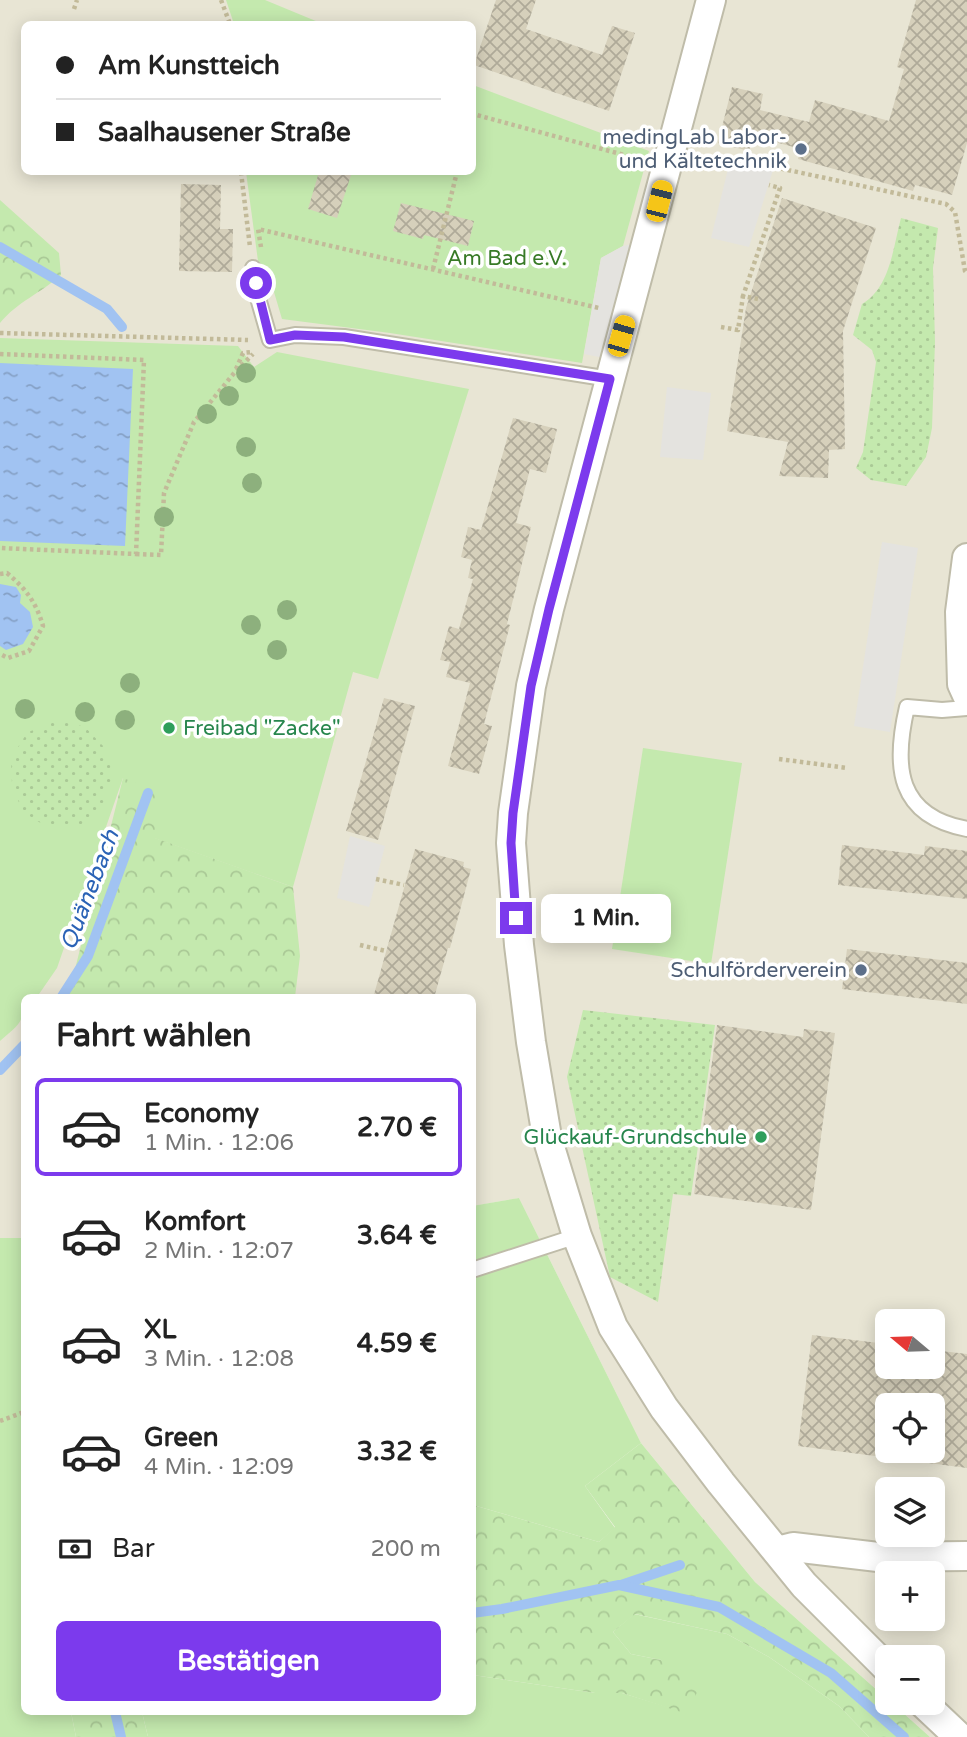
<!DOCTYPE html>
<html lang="de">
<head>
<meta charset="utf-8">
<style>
  body { margin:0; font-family:"Varela Round",sans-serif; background:#f6f6f6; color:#222; height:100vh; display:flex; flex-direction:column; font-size:26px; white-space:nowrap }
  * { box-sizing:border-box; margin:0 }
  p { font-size:23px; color:#767676 }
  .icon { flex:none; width:38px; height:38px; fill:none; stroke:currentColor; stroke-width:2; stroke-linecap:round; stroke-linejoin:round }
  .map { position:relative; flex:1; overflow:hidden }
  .drawer { position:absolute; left:21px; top:994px; width:455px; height:721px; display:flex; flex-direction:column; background:#fff; border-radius:10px; box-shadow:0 4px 18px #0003 }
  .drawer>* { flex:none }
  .hud { position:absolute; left:21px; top:21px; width:455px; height:154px; border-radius:10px; box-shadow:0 4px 18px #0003; display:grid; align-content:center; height:154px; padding:0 35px; background:#fff }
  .needle { width:46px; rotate:289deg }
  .buttons { position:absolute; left:875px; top:1309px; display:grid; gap:14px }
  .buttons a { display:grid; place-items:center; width:70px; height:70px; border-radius:10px; background:#fff; box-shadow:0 4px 18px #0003; font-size:35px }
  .end { position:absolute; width:32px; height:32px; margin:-16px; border:9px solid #7c3aed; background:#fff; box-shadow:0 0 0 4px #fff }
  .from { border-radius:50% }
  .bubble { position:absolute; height:49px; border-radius:10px; background:#fff; box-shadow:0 4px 18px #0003; font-size:23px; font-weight:800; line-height:49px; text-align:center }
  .car { position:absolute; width:21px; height:42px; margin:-21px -10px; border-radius:9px; box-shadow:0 0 5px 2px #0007; background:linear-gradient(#f5c518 24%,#345 0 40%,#f5c518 0 76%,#345 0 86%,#f5c518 0) }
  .hud b { display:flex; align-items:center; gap:24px; height:66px; font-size:26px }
  .hud b+b { border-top:2px solid #e0e0e0 }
  .hud i { width:18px; height:18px; background:#222 }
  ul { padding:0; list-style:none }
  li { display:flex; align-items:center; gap:21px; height:98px; margin:0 14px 10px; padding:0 21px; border:4px solid transparent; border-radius:10px }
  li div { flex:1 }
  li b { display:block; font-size:26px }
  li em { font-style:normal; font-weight:800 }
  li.current { border-color:#7c3aed }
  li>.icon { width:63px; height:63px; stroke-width:1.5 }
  h2 { padding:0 35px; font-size:32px; line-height:84px }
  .pay { display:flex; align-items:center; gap:18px; height:77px; padding:0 35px; font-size:26px }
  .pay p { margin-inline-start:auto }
  .action { display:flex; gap:14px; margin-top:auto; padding:14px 35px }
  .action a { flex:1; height:80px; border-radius:10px; background:#7c3aed; color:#fff; font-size:28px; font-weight:800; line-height:80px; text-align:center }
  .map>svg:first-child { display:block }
</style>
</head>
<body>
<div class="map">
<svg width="967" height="1737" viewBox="0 0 967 1737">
  <defs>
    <pattern id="forest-crowns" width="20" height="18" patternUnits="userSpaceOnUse" patternTransform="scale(1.75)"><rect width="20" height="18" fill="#c4e9ae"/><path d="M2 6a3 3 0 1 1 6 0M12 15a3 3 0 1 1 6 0" fill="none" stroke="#aac996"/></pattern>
    <pattern id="park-dots" width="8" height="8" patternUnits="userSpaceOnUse" patternTransform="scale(1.75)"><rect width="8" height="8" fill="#c4e9ae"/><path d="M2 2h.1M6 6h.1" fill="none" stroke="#aac996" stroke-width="1.8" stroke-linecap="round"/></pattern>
    <pattern id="water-ripples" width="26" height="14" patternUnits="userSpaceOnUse" patternTransform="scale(1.75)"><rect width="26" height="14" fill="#a1c3f2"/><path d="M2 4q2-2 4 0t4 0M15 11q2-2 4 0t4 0" fill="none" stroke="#85a0c5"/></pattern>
    <pattern id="building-cross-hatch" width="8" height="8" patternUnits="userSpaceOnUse" patternTransform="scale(1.75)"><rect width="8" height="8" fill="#d6d0bb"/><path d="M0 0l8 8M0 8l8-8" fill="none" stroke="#afaa99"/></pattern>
  </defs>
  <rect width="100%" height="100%" fill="#f4f2e6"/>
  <path fill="#e8e5d4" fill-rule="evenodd" d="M 0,0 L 967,0 L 967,1737 L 930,1737 L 892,1703 L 933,1703 L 933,1657 L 887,1657 L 887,1699 L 755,1582 L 641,1443 L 519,1198 L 473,1206 L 472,998 L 24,998 L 24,1238 L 0,1238 ZM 24,24 L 472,24 L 472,172 L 24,172 ZM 887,1321 L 933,1321 L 933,1367 L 887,1367 ZM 887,1405 L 933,1405 L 933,1451 L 887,1451 ZM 887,1489 L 933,1489 L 933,1535 L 887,1535 ZM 887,1573 L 933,1573 L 933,1619 L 887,1619 Z"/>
  <g fill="#c4e9ae">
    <path d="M 226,0 L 265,0 L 323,24 L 234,24 Z"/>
    <path d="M 473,85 L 649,151 L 623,246 L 601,258 L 582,363 L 390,333 L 282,319 L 274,292 L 264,289 L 258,261 L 246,172 L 472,172 Z"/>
    <path d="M 0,338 L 238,346 L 254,367 L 277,352 L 469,389 L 378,679 L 353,672 L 293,887 L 154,838 L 123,778 L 57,968 L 37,997 L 24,998 C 24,1024 19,1024 0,1041 Z"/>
    <path d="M 643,748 L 742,763 L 711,964 L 612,949 Z"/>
    <path d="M 519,1198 L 641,1443 L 585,1486 L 615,1528 L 599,1542 L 473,1505 L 472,1206 Z"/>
    <path d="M 0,1238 L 24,1238 L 24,1712 L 71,1712 L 76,1737 L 0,1737 Z"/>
    <path d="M 634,1614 L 727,1634 L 769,1657 L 839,1706 L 869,1737 L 148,1737 L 142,1712 L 472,1712 L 473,1675 L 595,1693 L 622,1693 L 687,1713 L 661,1660 L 631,1654 L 613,1632 Z"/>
  </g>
  <g fill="url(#forest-crowns)">
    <path d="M 0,200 L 59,253 L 61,275 C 41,293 17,302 0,323 Z"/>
    <path d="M 123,778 L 157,791 L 155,838 L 293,887 L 300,956 L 295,997 L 68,997 Z"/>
    <path d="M 641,1443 L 755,1582 L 887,1699 L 887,1703 L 892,1703 L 930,1737 L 869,1737 L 839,1706 L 769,1657 L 727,1634 L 635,1614 L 613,1632 L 631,1654 L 661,1660 L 699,1688 L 687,1714 L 622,1693 L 595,1693 L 473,1675 L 473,1505 L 599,1542 L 615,1527 L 585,1486 Z"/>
    <path d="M 71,1712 L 142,1712 L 148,1737 L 76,1737 Z"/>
  </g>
  <g fill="url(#park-dots)">
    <path d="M 901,218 L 938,228 L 933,268 L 935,342 L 932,428 L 926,457 L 906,486 L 871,480 L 856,468 L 863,452 L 876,362 L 872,350 L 853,335 L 862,304 C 890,288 893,248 901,218 Z"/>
    <path d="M 55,719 L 85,727 L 104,747 L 113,774 L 102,808 L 78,827 L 47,827 L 23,812 L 12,786 L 11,758 L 27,733 Z"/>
    <path d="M 583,1010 L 715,1025 L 691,1196 L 673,1194 L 658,1302 L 610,1277 L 567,1077 Z"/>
  </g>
  <g fill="#e4e3df">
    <path d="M 731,157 L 774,167 L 749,247 L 711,238 Z"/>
    <path d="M 633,244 L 614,360 L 584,354 L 601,258 L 623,246 Z"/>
    <path d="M 667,387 L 711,393 L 703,460 L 660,457 Z"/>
    <path d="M 882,542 L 918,548 L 890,732 L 854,726 Z"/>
    <path d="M 350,836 L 385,846 L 369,907 L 337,898 Z"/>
  </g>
  <g fill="url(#water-ripples)">
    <path d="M 0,363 L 133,369 L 125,546 L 0,541 Z"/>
    <path d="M 0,584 L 16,587 L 21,595 L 20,603 L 30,612 L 33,627 L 23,644 L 6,650 L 0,646 Z"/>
  </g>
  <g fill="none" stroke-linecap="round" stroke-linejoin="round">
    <g stroke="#a1c3f2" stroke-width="10">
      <path d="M 0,247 L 107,309 L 122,327"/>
      <path d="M 61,998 L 88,956 L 148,793"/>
      <path d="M 0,1070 L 24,1045"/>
      <path d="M 621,1585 L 680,1565"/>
      <path d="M 472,1613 L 502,1609 L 619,1585 L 719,1607 L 831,1673 L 904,1737"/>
      <path d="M 115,1712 L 121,1737"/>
    </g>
  </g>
  <g fill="url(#building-cross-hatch)" fill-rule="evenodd">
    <path d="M 496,0 L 536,0 L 526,29 L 602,55 L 612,26 L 635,33 L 609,111 L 474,65 Z"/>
    <path d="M 916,0 L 967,0 L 967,143 L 952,195 L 915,185 L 913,191 L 798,159 L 801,149 L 753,136 L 749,151 L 718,143 L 732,87 L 763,94 L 760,110 L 809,122 L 815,100 L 889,121 L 904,69 L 897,67 Z"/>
    <path d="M 319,172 L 352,172 L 337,218 L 308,209 Z"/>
    <path d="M 181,184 L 221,185 L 220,229 L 233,229 L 232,272 L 179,271 Z"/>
    <path d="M 782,198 L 876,228 L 843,331 L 845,449 L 829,450 L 828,478 L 779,476 L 788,442 L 727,431 L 746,308 Z"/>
    <path d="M 401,203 L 474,221 L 468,246 L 424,235 L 423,239 L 393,231 Z"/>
    <path d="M 513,418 L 557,429 L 546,473 L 530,469 L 516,523 L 531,527 L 507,624 L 510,625 L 484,724 L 492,726 L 479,774 L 448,766 L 470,683 L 446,677 L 450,662 L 440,660 L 449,626 L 459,629 L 473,579 L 468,578 L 472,560 L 461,557 L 468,527 L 481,530 Z"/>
    <path d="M 384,698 L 415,706 L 378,840 L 346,831 Z"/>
    <path d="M 842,845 L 924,855 L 925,846 L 967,851 L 967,899 L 838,885 Z"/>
    <path d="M 415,849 L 464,862 L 463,867 L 471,869 L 450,948 L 448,948 L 434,998 L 373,998 Z"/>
    <path d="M 847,949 L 967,963 L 967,1004 L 842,989 Z"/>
    <path d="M 717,1025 L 803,1037 L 804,1029 L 835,1033 L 811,1210 L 694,1194 Z"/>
    <path d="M 812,1335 L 887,1344 L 887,1367 L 933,1367 L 933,1350 L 967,1354 L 967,1468 L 798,1446 ZM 887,1405 L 933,1405 L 933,1451 L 887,1451 Z"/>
  </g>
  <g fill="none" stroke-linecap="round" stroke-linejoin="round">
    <g stroke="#bfbca9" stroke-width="18">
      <g id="service">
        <path d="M 253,268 L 258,298 L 270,340 L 295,335 L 344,337 L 610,379"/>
        <path d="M 967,708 L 942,710 L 907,707 C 893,767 897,816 967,829"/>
        <path d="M 472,1270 L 577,1236"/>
      </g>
    </g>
    <g stroke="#bfbca9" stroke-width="32">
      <g id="minor">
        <path d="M 711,0 L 549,609 L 531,686 L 513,813 L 511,843 L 519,945 L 531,1042 L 547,1137 L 577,1236 L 613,1327 L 664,1408 L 721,1483 L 804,1585 L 887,1668"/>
        <path d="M 967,558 L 960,612 L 962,684 L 967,695"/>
        <path d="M 777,1551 L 793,1547 L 878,1557 L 967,1556"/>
        <path d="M 923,1703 L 959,1737"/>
      </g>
    </g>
    <g stroke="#c2ba99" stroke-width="4.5" stroke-dasharray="3.5 3.5" stroke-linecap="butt">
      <path d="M 221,0 L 230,24"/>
      <path d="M 74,9 L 77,0"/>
      <path d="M 472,116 L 473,114 L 639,159"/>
      <path d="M 774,167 L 946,204 L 955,212 L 965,271 L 967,273"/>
      <path d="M 241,172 L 250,247"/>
      <path d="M 261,247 L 258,229 L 599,308"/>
      <path d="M 433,269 L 457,172"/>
      <path d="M 758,299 L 743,296 L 780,188 L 769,185"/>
      <path d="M 721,327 L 738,330 L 743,296"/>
      <path d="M 0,333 L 248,340"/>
      <path d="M 0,354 L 144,360 L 136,554 L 0,548"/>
      <path d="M 236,369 L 243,353 L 252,352"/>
      <path d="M 136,554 L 161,555 L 164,493 L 194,422 L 235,372 L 253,354"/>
      <path d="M 0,574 L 7,573 C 26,589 36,602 43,626 L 29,651 L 8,658 L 0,654"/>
      <path d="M 779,759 L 847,768"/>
      <path d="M 376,879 L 404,885"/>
      <path d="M 360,945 L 386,951"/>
      <path d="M 0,1421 L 24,1412"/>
    </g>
    <use href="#service" stroke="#fff" stroke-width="14"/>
    <use href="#minor" stroke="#fff" stroke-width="28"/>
  </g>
  <g fill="#8db07d">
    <circle cx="246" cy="373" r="10"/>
    <circle cx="229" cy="396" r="10"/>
    <circle cx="207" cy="414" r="10"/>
    <circle cx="246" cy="447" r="10"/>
    <circle cx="252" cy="483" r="10"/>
    <circle cx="164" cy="517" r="10"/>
    <circle cx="287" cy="610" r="10"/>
    <circle cx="251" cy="625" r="10"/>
    <circle cx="277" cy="650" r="10"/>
    <circle cx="130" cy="683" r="10"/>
    <circle cx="25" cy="709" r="10"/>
    <circle cx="85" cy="712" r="10"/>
    <circle cx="125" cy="720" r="10"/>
  </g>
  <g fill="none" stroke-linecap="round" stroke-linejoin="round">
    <path stroke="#7c3aed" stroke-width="9" d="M 256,283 L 270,340 L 295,335 L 344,337 L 610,379 L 549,609 L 531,686 L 513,813 L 511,843 L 516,918"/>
  </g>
  <g fill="#5c6f8a" stroke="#fff" stroke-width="2.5">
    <circle cx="801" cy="149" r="7"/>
    <circle cx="861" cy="970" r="7"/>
  </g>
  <g fill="#2e9e5b" stroke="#fff" stroke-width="2.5">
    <circle cx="169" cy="728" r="7"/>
    <circle cx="761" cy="1137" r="7"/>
  </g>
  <g text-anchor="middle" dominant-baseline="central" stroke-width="7" stroke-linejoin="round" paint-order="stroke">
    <g font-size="21" fill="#4e5e75" stroke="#fff" text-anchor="end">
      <text x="787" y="137">medingLab Labor-<tspan x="787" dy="24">und Kältetechnik</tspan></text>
      <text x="847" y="970">Schulförderverein</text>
    </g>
    <g font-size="21" fill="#387a27" stroke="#fff">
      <text x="507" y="258">Am Bad e.V.</text>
    </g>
    <g font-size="21" fill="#27864d" stroke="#fff" text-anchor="start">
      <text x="183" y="728">Freibad "Zacke"</text>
      <text x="747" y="1137" text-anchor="end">Glückauf-Grundschule</text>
    </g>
    <g font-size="23" font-style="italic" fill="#2b63b6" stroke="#fff">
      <text transform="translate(90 890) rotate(-69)">Quänebach</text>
    </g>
  </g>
</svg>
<div class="buttons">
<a><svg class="needle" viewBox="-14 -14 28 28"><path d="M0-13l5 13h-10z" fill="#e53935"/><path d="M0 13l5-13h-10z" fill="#767676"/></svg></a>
<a><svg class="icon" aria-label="locate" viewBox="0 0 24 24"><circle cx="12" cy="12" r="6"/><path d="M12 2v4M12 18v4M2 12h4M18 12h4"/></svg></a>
<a><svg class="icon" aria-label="layers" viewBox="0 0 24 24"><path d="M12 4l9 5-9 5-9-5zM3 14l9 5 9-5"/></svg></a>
<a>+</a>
<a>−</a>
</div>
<i class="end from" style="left:256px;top:283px"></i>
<i class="end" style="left:516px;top:918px"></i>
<div class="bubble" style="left:541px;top:894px;width:130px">1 Min.</div>
<i class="car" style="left:659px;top:201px;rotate:14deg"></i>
<i class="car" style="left:621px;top:336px;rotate:16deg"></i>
<div class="hud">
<b><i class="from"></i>Am Kunstteich</b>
<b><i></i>Saalhausener Straße</b>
</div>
<section class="drawer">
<h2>Fahrt wählen</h2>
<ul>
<li class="current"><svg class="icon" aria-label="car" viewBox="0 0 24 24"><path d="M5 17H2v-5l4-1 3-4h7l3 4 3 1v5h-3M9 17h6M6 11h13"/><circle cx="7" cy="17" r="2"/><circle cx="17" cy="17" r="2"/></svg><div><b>Economy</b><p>1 Min. · 12:06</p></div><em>2.70 €</em></li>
<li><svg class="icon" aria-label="car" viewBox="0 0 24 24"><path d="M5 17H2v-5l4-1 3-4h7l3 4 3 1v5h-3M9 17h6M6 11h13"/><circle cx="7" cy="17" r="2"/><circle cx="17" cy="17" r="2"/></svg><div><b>Komfort</b><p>2 Min. · 12:07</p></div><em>3.64 €</em></li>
<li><svg class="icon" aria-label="car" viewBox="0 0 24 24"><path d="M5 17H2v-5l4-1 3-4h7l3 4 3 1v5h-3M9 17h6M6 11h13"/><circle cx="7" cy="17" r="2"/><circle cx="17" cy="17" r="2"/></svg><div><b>XL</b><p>3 Min. · 12:08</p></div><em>4.59 €</em></li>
<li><svg class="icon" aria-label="car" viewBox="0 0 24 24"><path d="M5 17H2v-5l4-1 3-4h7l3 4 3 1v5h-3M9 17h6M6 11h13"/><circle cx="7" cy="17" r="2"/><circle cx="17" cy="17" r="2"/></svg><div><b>Green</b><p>4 Min. · 12:09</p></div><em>3.32 €</em></li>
</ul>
<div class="pay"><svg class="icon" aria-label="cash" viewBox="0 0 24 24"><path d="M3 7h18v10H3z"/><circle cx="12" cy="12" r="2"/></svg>Bar<p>200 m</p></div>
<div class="action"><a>Bestätigen</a></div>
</section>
</div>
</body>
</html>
